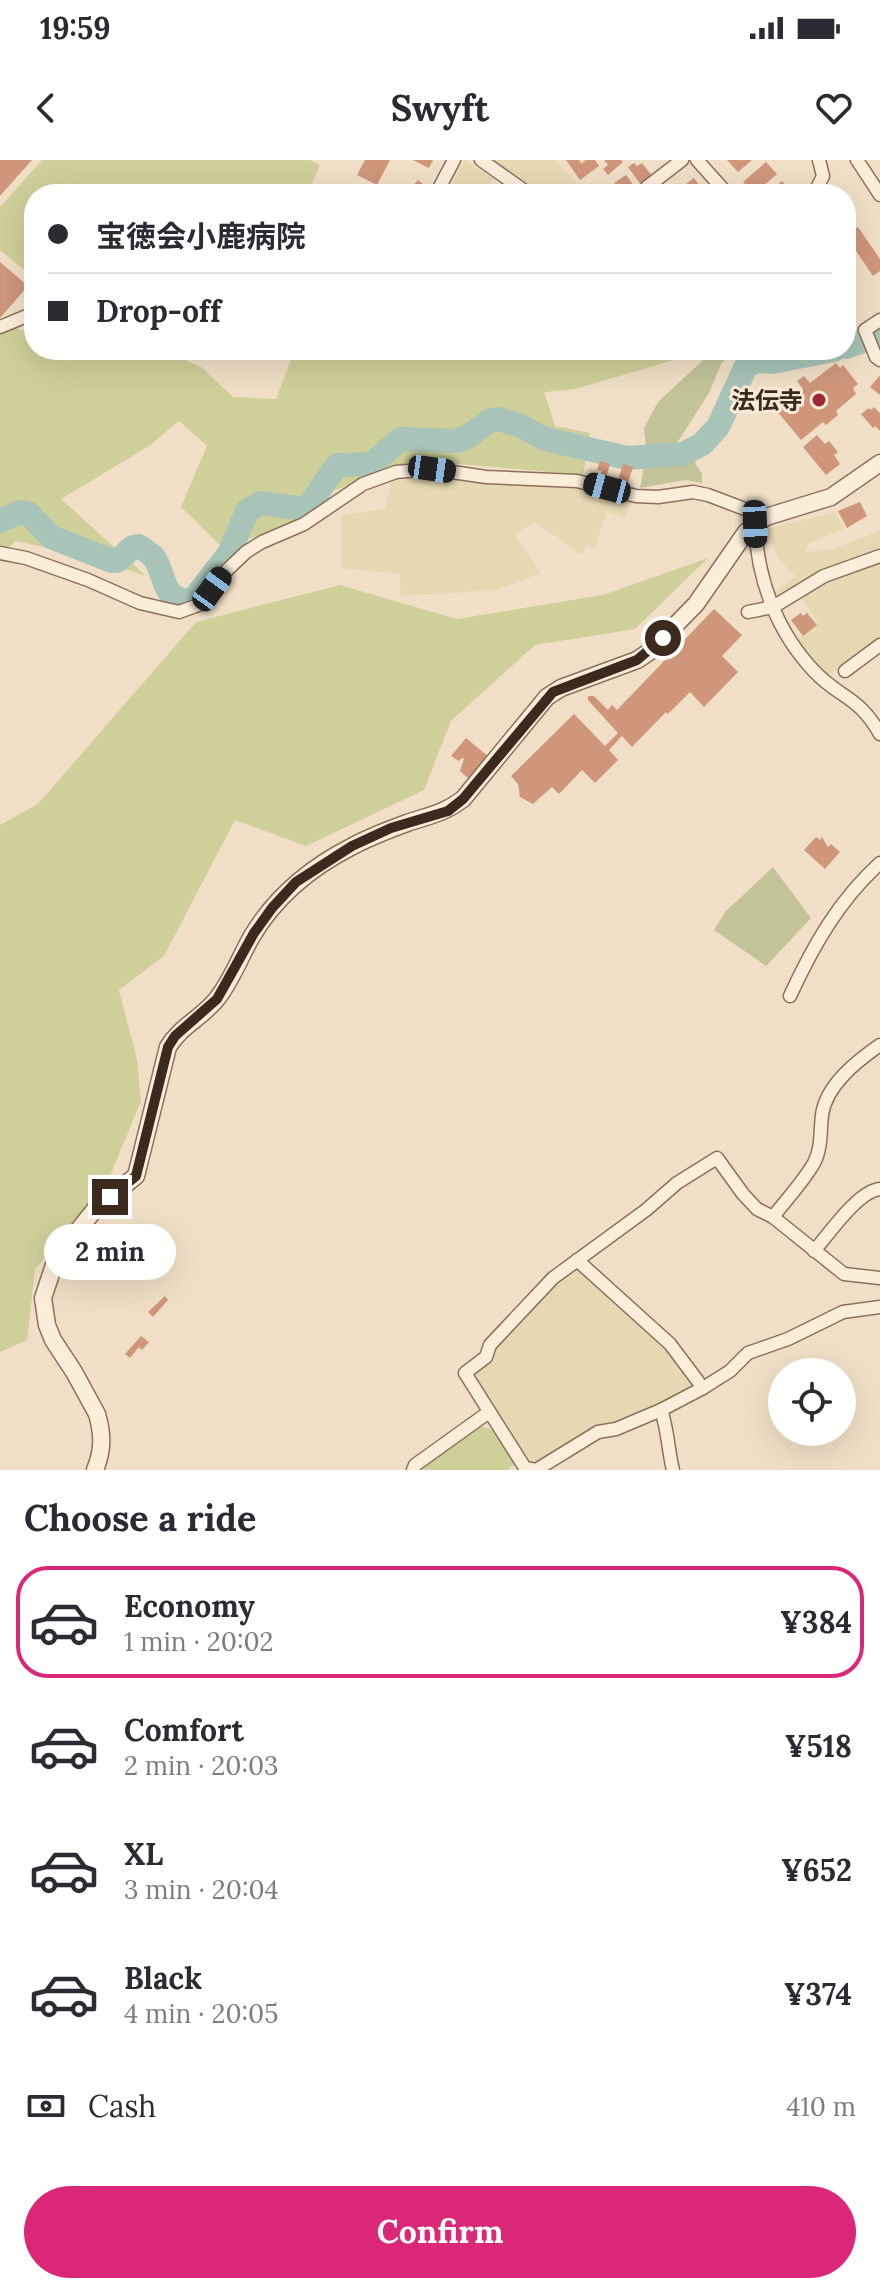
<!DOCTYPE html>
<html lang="en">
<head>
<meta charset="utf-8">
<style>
  body { margin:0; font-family:Lora,"Noto Sans JP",serif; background:#f2f2f3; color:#2b2b33; height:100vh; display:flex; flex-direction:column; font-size:30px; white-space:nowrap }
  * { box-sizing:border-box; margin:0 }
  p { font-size:26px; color:#7c7c81 }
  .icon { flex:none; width:44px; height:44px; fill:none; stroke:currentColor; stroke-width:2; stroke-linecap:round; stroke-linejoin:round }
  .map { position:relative; height:1310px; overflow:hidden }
  .drawer { display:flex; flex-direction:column; background:#fff; flex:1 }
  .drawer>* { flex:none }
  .guide { position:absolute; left:24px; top:24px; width:832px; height:176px; border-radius:32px; box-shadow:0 8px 32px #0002; display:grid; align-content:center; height:176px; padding:0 24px; background:#fff }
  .controls { position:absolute; left:768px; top:1198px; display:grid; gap:16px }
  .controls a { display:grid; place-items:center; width:88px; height:88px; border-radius:50%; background:#fff; box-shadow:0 8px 32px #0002; font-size:40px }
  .end { position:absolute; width:36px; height:36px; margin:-18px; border:10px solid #3c2a1f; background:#fff; box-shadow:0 0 0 4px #fff }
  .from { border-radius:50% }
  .bubble { position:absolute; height:56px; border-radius:28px; background:#fff; box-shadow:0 8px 32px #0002; font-size:26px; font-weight:800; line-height:56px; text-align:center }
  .car { position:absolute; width:24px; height:48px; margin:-24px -12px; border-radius:10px; box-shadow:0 0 6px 2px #0007; background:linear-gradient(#222 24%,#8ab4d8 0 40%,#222 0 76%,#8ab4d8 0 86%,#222 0) }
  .guide b { display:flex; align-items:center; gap:28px; height:76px; font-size:30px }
  .guide b+b { border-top:2px solid #e1e1e2 }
  .guide i { width:20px; height:20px; background:#2b2b33 }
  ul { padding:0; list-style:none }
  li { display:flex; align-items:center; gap:24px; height:112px; margin:0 16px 12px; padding:0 8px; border:4px solid transparent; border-radius:32px }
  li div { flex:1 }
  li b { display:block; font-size:30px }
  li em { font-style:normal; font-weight:800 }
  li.active { border-color:#db2777 }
  li>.icon { width:72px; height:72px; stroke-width:1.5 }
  h2 { padding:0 24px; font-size:36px; line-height:96px }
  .pay { display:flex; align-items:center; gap:20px; height:88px; padding:0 24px; font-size:30px }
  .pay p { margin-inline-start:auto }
  .primary-button { display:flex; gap:16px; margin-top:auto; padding:16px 24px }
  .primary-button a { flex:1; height:92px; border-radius:48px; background:#db2777; color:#fff; font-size:32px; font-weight:800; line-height:92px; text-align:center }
  .status { display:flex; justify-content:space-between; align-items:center; height:56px; padding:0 40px; background:#fff; direction:ltr }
  .status svg { height:22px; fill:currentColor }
  header { display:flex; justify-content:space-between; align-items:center; height:104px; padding:0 24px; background:#fff; font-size:36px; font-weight:800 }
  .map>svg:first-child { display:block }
</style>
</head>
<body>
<div class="status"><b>19:59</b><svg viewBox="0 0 49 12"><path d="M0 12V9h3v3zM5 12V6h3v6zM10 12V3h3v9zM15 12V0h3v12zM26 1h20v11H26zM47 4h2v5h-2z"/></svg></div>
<header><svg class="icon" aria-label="back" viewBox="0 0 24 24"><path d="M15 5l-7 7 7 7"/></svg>Swyft<svg class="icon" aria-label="heart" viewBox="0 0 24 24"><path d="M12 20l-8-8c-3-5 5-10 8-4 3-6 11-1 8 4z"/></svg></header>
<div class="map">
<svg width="880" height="1310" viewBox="0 0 880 1310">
  <rect width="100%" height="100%" fill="#f0dfc6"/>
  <g fill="#e6d8b3">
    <path d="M 465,0 L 493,19 L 483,34 L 446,34 Z"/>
    <path d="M 491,0 L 555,0 L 581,28 L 577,34 L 539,34 Z"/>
    <path d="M 432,316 L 480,323 L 568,325 L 631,342 L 625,358 L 607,352 L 594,389 L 586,385 L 582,395 L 535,362 L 514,374 L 541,413 L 497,430 L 401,436 L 399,414 L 341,408 L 342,355 L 385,349 L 391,321 Z"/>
    <path d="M 835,352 L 844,369 L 810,382 L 806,388 L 806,392 L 832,389 L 880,371 L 880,390 L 821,411 L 776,440 L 772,434 L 795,416 L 778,398 L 766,369 Z"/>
    <path d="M 880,402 L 880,479 L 826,517 L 796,481 L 818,463 L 801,436 L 819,424 Z"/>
    <path d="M 573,1109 L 583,1110 L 668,1187 L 694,1225 L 662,1244 L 612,1264 L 598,1266 L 531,1303 L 472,1218 L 472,1212 L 493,1186 L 555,1122 Z"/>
  </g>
  <g fill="#cecf99">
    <path d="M 42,0 L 310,0 L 320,5 L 312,24 L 331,34 L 34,34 L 34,118 L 0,90 L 0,47 Z"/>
    <path d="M 0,164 L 34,173 L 34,190 L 161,190 L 201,207 L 233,237 L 276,239 L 295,190 L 681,190 L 691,195 L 575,229 L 544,232 L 555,266 L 590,273 L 583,315 L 414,300 L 330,332 L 296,361 L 267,374 L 221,386 L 181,347 L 207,286 L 179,261 L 149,286 L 61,339 L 146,416 L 90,397 L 16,381 L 0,394 Z"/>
    <path d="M 708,398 L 635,469 L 535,485 L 451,561 L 424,630 L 306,686 L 235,660 L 164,796 L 119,830 L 137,899 L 141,941 L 105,1028 L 35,1109 L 27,1180 L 0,1192 L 0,665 L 38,644 L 196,462 L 340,425 L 457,459 L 603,435 Z"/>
    <path d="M 480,1266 L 494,1270 L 516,1303 L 507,1310 L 422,1310 L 429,1300 Z"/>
  </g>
  <g fill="#c3c399">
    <path d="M 714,190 L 732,190 L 721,204 L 709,233 L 677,283 L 646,286 L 644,268 L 658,242 Z"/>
    <path d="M 691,296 L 702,314 L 702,323 L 686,320 L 640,328 L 645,300 Z"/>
    <path d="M 773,707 L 811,758 L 766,806 L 714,770 L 725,752 Z"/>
  </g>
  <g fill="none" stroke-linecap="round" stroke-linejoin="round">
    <g stroke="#a8c3b8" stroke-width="24">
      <path d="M 846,187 L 880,175"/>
      <path d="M 0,361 L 20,352 L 29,354 L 51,377 L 112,401 L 117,401 L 133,387 L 139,386 C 144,390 152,394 155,399 C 167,419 161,440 192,441 L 230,392 L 247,351 L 261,343 L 305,349 C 319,336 324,319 338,305 L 371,304 L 401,279 L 454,281 L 466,278 L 489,261 L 498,259 L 519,265 L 545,279 L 627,298 L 683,294 L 702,284 L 718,267 L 746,206 L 758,201 L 772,202 L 834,190"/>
    </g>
  </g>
  <g fill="#cf967b">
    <path d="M 0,0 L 32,0 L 0,36 Z"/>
    <path d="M 365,0 L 390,0 L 377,25 L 357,15 Z"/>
    <path d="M 413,0 L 433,0 L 429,8 Z"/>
    <path d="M 566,0 L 579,0 L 582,4 L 585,0 L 595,0 L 599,6 L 580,20 Z"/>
    <path d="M 604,0 L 621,0 L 623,2 L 608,15 L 603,9 L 608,5 Z"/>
    <path d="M 727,0 L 752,0 L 738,12 Z"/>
    <path d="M 766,2 L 777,14 L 754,34 L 743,22 Z"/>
    <path d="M 634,3 L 637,6 L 642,3 L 652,16 L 641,25 L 628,7 Z"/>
    <path d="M 626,15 L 637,30 L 631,34 L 623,34 L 614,23 Z"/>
    <path d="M 694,18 L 702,29 L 695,34 L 680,34 L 678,30 Z"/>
    <path d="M 418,20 L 429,29 L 425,34 L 413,26 Z"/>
    <path d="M 782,21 L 793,34 L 768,34 Z"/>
    <path d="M 858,67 L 880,99 L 880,111 L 873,116 L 846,76 Z"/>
    <path d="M 0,102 L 28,126 L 0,158 Z"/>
    <path d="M 836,203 L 840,208 L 843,205 L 858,224 L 853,228 L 856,234 L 836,251 L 838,255 L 826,265 L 823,262 L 801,280 L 776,250 L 803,229 L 797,221 L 804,216 L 810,223 Z"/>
    <path d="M 880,215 L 880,235 L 870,227 Z"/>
    <path d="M 874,247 L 880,253 L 880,271 L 875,266 L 873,268 L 861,254 L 869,248 L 871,250 Z"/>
    <path d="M 817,275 L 825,284 L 829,281 L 838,292 L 834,295 L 840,304 L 826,315 L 803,287 Z"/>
    <path d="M 600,301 L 610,304 L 606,318 L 600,316 L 602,311 L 597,310 Z"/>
    <path d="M 623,304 L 633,307 L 628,323 L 618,320 Z"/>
    <path d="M 860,342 L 867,356 L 847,368 L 838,351 Z"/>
    <path d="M 714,449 L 742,475 L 722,496 L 738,512 L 704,547 L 690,532 L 668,554 L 666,552 L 632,587 L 622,576 L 609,590 L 618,600 L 595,623 L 582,610 L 559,634 L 552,627 L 533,644 L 520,637 L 518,624 L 511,616 L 574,554 L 605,586 L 618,573 L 588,540 L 588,536 L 594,536 L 608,550 L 612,545 L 617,550 Z"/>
    <path d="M 801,453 L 803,456 L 807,453 L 817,465 L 803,476 L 791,460 Z"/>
    <path d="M 466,578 L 489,597 L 474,615 L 472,614 L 468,618 L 460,611 L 464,599 L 462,598 L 459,601 L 451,596 Z"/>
    <path d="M 816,677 L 820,680 L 822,677 L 828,687 L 831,684 L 840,692 L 825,709 L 804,690 Z"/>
    <path d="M 165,1136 L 168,1140 L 153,1157 L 148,1152 Z"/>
    <path d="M 141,1176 L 149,1182 L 142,1190 L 139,1187 L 130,1198 L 125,1194 Z"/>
  </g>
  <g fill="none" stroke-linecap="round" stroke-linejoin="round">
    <g stroke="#8c705b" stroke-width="15">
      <g id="minor">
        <path d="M 481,0 L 529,34"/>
        <path d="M 697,0 L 723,29"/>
        <path d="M 857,0 L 880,35"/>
        <path d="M 647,27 L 682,0"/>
        <path d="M 436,34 L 454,0"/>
        <path d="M 814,34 L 823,16 L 819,0"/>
        <path d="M 880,160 L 865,170 L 876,197 L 880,200"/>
        <path d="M 0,167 L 34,153"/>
        <path d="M 755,364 C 757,418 776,471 814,511 C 839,538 859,536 880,574"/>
        <path d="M 0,393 L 26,398 L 88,420 L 140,443 L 179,452 L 201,444 L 223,414 L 246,392 L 262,382 L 304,364 L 363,324 L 396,312 L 432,309 L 486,317 L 577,321 L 636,336 L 658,337 L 693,332 L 708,335 L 766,357"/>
        <path d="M 748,452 L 773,447 L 824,416 L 880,396"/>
        <path d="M 845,511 L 880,485"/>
        <path d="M 790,836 C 813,786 839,740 880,703"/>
        <path d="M 773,1057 C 786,1040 803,1022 814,1003 C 822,988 820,971 822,955 C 826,925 857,901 880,885"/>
        <path d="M 814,1091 C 829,1074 858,1031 880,1029"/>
        <path d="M 577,1100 L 670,1184 L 703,1228"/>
        <path d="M 880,1118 L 844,1114 L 773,1057 L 757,1049 L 743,1034 L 717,998 L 677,1023 L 646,1050 L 553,1118 L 490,1185 L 486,1197 L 465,1213 L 525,1308 L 536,1310 L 598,1272 L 616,1269 L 661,1250 L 703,1228 L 730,1211 L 748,1193 L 788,1179 L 843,1152 L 880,1147"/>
        <path d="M 661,1250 C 668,1270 668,1290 673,1310"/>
        <path d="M 413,1310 L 415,1305 L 489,1252"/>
      </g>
    </g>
    <g stroke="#8c705b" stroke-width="19">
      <path id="tertiary" d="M 95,1310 C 103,1290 103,1275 97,1254 L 74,1212 L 53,1180 L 47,1165 L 43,1138 L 55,1102 L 72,1078 L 96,1048 L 136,1016 L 168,887 C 180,867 201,858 216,840 C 231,822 240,797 252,776 C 276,736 310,708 351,687 C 369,677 388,670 407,663 C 430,655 443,654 463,639 L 547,537 L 561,528 L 637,500 L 649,492 L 696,444 L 746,372 L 766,357 L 831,337 L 880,303"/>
    </g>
    <use href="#minor" stroke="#faedda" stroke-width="12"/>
    <use href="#tertiary" stroke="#faedda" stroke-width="16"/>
  </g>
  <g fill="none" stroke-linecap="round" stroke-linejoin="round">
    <path stroke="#3c2a1f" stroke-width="10" d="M 110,1037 L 136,1016 L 168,887 L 175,876 L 217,839 L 254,773 L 272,748 L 296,722 L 352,686 L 391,668 L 448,651 L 463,639 L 553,532 L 637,500 L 663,478"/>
  </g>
  <circle fill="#9d2936" stroke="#f7ead6" stroke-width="3" cx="819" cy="240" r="8"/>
  <g text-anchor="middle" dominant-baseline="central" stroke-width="6" stroke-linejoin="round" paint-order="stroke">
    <g font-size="24" font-weight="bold" fill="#3c2a1f" stroke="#f7ead6" text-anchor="end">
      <text x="803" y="240">法伝寺</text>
    </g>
  </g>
</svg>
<div class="controls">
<a><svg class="icon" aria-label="locate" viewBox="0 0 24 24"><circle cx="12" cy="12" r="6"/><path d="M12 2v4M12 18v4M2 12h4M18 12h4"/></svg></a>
</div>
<i class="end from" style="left:663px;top:478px"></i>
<i class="end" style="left:110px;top:1037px"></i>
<div class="bubble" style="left:44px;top:1064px;width:132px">2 min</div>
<i class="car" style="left:432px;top:309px;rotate:98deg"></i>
<i class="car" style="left:607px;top:328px;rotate:285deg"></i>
<i class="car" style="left:755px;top:364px;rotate:178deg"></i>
<i class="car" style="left:212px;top:429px;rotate:36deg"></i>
<div class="guide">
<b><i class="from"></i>宝徳会小鹿病院</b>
<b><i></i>Drop-off</b>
</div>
</div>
<section class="drawer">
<h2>Choose a ride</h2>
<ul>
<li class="active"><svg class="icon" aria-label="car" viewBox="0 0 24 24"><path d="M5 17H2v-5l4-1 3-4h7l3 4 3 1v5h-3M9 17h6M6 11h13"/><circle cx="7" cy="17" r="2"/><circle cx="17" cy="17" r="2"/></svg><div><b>Economy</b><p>1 min · 20:02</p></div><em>¥384</em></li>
<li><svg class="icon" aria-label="car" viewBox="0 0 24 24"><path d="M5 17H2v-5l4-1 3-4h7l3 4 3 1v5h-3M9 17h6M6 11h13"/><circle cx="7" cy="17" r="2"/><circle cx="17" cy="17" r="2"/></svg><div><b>Comfort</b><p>2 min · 20:03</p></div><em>¥518</em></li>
<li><svg class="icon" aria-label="car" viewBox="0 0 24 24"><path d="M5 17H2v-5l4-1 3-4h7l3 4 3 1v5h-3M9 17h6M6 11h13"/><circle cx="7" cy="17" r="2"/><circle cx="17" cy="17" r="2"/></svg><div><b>XL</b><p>3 min · 20:04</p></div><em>¥652</em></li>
<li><svg class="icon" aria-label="car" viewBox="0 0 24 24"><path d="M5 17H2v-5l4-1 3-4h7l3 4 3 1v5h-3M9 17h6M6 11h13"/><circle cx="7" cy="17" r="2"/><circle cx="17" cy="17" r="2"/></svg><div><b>Black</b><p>4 min · 20:05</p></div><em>¥374</em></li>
</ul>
<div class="pay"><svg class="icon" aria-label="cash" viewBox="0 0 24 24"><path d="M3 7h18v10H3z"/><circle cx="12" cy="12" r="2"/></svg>Cash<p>410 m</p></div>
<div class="primary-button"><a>Confirm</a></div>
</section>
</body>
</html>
